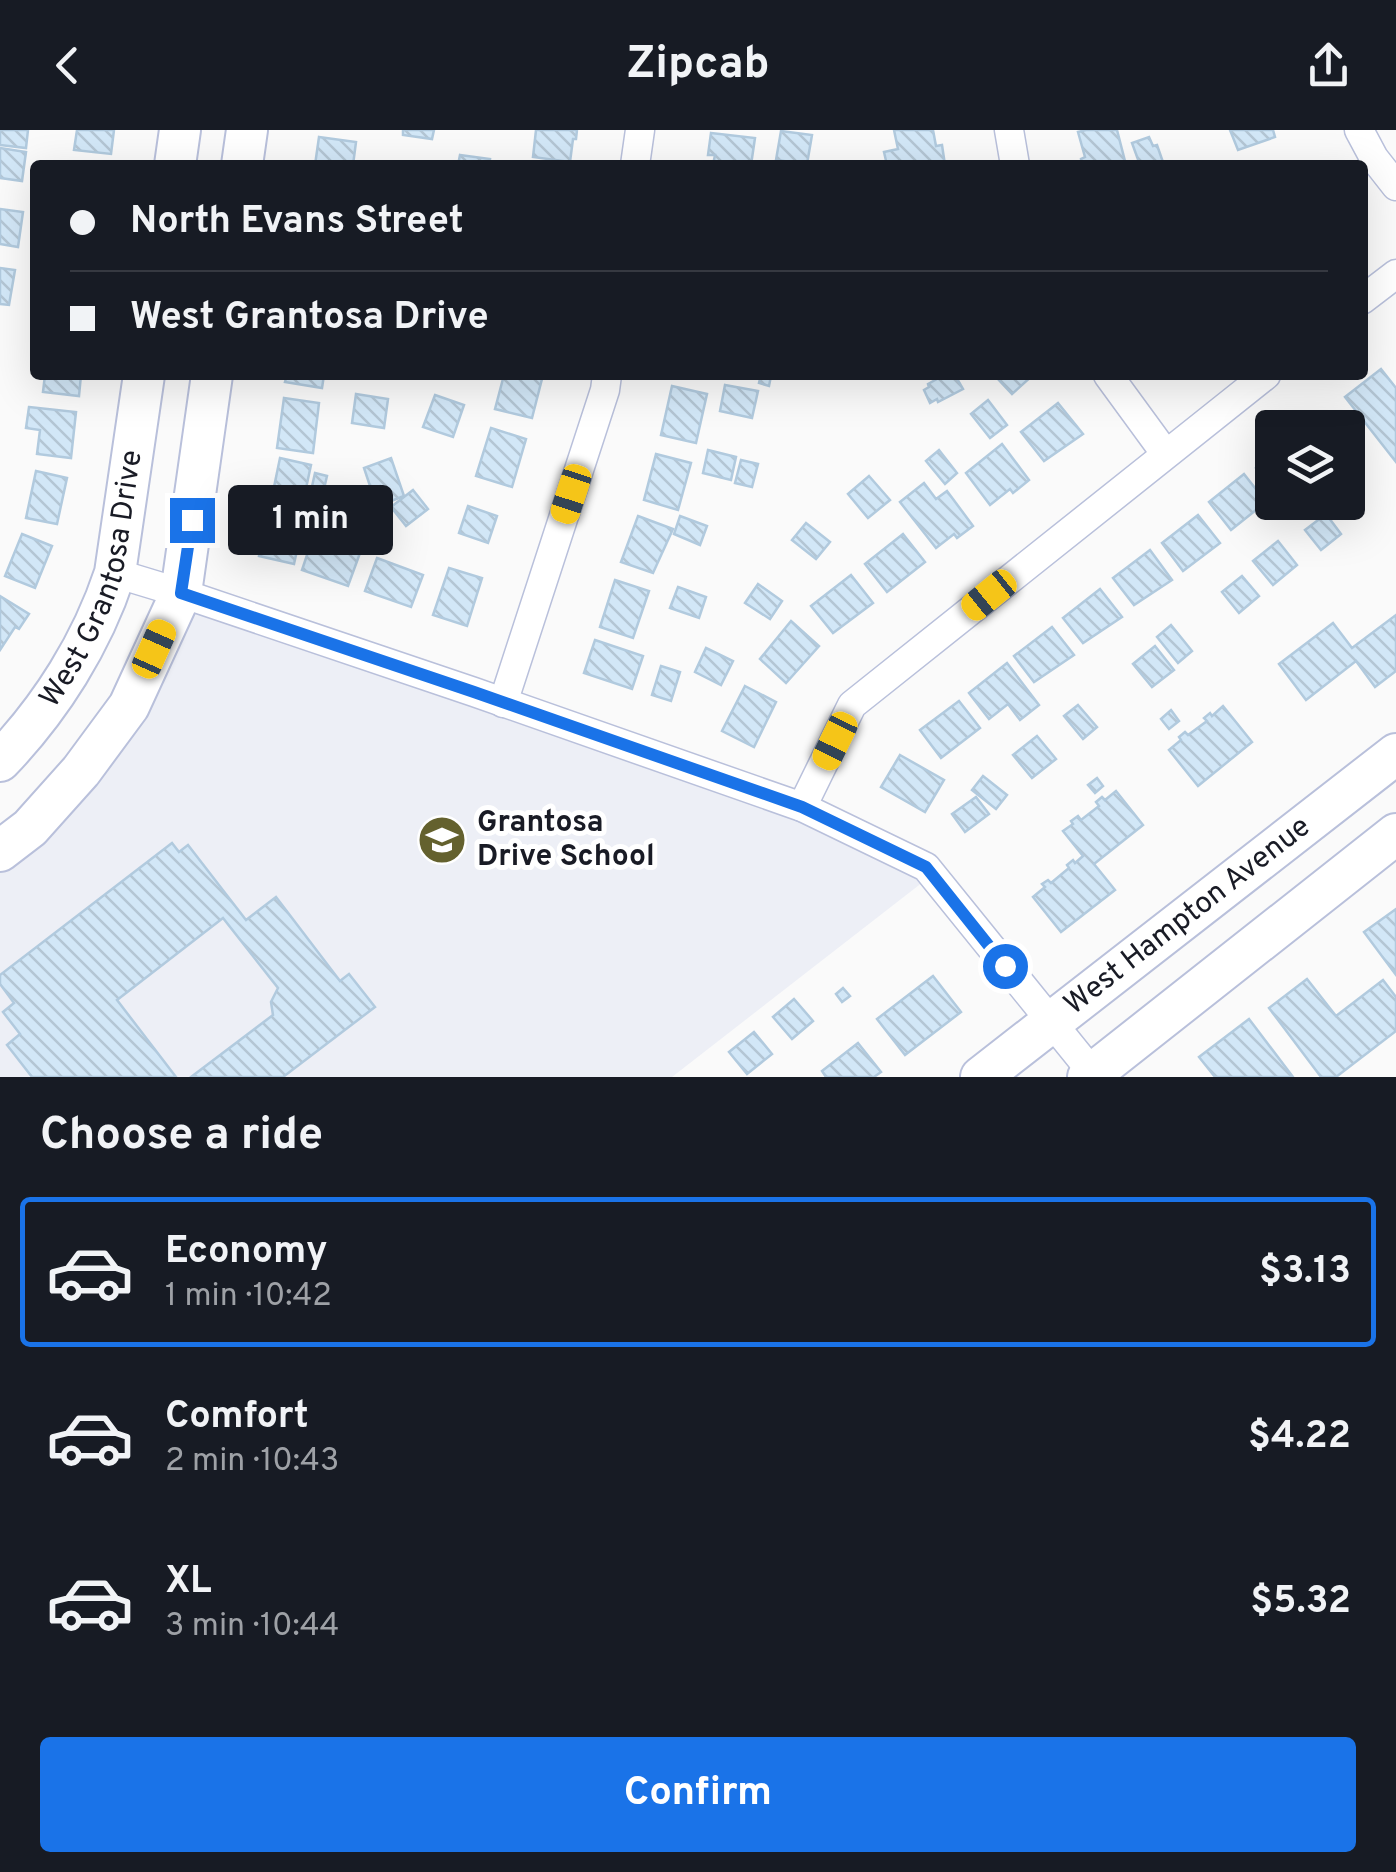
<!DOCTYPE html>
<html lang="en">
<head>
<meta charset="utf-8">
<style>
  body { margin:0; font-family:Overpass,sans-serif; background:#242831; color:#f1f3f6; height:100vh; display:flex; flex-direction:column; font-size:38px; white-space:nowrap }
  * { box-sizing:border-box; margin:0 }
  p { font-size:32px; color:#9ea1a6 }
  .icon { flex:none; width:55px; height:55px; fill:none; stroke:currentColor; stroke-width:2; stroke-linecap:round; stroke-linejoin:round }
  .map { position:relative; height:947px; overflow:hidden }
  .details { display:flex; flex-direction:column; background:#171b24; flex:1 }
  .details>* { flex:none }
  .guide { position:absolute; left:30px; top:30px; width:1338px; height:220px; border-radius:10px; box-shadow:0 10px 40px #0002; display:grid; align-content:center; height:220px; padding:0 40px; background:#171b24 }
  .buttons { position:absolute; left:1255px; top:280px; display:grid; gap:20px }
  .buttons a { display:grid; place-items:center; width:110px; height:110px; border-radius:10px; background:#171b24; box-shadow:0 10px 40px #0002; font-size:50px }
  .end { position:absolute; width:45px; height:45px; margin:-22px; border:12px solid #1a73e8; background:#fff; box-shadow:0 0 0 5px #fff }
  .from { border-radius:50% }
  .bubble { position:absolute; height:70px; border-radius:10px; background:#171b24; box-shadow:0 10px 40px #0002; font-size:32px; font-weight:700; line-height:70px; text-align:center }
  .car { position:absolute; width:30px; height:60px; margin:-30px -15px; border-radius:12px; box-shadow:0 0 8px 2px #0007; background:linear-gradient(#f5c518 24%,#345 0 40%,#f5c518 0 76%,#345 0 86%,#f5c518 0) }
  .guide b { display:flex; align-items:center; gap:35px; height:95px; font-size:38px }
  .guide b+b { border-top:2px solid #363941 }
  .guide i { width:25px; height:25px; background:#f1f3f6 }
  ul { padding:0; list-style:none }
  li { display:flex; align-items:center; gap:30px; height:150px; margin:0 20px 15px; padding:0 20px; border:5px solid transparent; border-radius:10px }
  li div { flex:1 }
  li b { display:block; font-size:38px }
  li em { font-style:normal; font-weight:700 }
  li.current { border-color:#1a73e8 }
  li>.icon { width:90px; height:90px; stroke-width:1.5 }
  h2 { padding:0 40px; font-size:45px; line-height:120px }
  .button { display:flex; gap:20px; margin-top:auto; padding:20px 40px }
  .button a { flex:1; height:115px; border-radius:10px; background:#1a73e8; color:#fff; font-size:40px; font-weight:700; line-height:115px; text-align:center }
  header { display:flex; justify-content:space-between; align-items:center; height:130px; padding:0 40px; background:#171b24; font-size:45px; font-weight:700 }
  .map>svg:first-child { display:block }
</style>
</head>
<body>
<header><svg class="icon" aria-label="back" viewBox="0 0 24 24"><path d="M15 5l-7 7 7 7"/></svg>Zipcab<svg class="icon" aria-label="share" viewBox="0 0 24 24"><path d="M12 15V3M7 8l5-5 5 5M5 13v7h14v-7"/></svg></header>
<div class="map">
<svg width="1396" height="947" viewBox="0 0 1396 947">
  <defs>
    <pattern id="building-back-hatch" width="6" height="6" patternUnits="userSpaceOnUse" patternTransform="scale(2.5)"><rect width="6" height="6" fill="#d2e7f7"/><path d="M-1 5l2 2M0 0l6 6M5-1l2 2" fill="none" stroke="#b4c6d4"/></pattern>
  </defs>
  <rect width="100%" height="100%" fill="#fafafa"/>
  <path fill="#edeff6" d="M 181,463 L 802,677 L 932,745 L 672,947 L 0,947 L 0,721 L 30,698 Z"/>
  <g fill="url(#building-back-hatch)" stroke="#b1cade" stroke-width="2.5">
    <path d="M 0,0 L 28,0 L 26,18 L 0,15 Z"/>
    <path d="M 77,0 L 114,0 L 111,24 L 74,20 Z"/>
    <path d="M 403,0 L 434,0 L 432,9 L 403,5 Z"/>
    <path d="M 536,0 L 577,0 L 576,9 L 573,9 L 570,32 L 533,27 Z"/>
    <path d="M 894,0 L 933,0 L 936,16 L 942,15 L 945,35 L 887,35 L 884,22 L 898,19 Z"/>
    <path d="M 1086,0 L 1117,0 L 1126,35 L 1082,35 L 1081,29 L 1085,27 L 1078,2 Z"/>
    <path d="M 1230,0 L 1273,0 L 1275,7 L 1238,20 Z"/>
    <path d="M 781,1 L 812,5 L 807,34 L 776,30 Z"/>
    <path d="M 711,3 L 755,8 L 751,35 L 713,35 L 715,25 L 708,25 Z"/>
    <path d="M 319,7 L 356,12 L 353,35 L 315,35 Z"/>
    <path d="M 1149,7 L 1153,16 L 1157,15 L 1164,35 L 1140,35 L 1132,13 Z"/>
    <path d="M 0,18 L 26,22 L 22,51 L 0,48 Z"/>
    <path d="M 460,25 L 490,29 L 489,35 L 458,35 Z"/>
    <path d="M 0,79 L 23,82 L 18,117 L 0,114 Z"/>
    <path d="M 0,138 L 15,140 L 9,175 L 0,174 Z"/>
    <path d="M 1381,239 L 1396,258 L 1396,332 L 1345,267 Z"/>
    <path d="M 45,245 L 81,245 L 79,266 L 43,262 Z"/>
    <path d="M 287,245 L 324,245 L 322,258 L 285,252 Z"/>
    <path d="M 504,245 L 543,245 L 532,288 L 495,279 Z"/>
    <path d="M 761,245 L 771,246 L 769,256 L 759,253 Z"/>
    <path d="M 944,245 L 955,245 L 963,259 L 938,272 L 937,269 L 930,273 L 924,260 L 929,257 L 928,254 Z"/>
    <path d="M 1000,245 L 1033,245 L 1012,264 L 997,248 Z"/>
    <path d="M 725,255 L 758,261 L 752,288 L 720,281 Z"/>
    <path d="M 672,256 L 707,264 L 696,313 L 661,305 Z"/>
    <path d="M 356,264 L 388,269 L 384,298 L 352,293 Z"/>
    <path d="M 435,265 L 464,275 L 453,307 L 423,297 Z"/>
    <path d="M 284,268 L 319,273 L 313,323 L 277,318 Z"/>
    <path d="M 988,270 L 1007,295 L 990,308 L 971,284 Z"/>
    <path d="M 1058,273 L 1083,304 L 1044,331 L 1021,302 Z"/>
    <path d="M 29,277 L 76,282 L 71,328 L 37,324 L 40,300 L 26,298 Z"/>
    <path d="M 491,298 L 526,309 L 512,357 L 476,346 Z"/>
    <path d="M 1002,314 L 1029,350 L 1013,363 L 1010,359 L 990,375 L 966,343 Z"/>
    <path d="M 708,320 L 736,327 L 731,350 L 703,343 Z"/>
    <path d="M 939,320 L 957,343 L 945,354 L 926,331 Z"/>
    <path d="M 656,324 L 691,333 L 678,380 L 644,370 Z"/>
    <path d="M 1272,326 L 1272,361 L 1256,338 Z"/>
    <path d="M 280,328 L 311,335 L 305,363 L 274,357 Z"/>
    <path d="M 391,328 L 404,366 L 386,373 L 380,356 L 371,359 L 364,338 Z"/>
    <path d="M 741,330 L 758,334 L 752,357 L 735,353 Z"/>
    <path d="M 36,341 L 67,348 L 57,394 L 26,388 Z"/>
    <path d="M 315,343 L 327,346 L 323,363 L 311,361 Z"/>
    <path d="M 1244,344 L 1266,372 L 1231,400 L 1209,372 Z"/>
    <path d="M 869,346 L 890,370 L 868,388 L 848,364 Z"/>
    <path d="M 924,353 L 936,369 L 947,361 L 973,396 L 957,408 L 954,404 L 936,418 L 900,372 Z"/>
    <path d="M 413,360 L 428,379 L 406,396 L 391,377 Z"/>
    <path d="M 468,376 L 497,386 L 488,413 L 459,403 Z"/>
    <path d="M 269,377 L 305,384 L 294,434 L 259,426 Z"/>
    <path d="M 379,378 L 389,381 L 386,391 L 376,387 Z"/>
    <path d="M 1326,384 L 1341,404 L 1321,420 L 1305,400 Z"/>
    <path d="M 1198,385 L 1220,413 L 1183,441 L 1162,413 Z"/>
    <path d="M 638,386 L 673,399 L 653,443 L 621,432 Z"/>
    <path d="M 680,386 L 707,396 L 700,415 L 674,404 Z"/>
    <path d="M 806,393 L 830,412 L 816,429 L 792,410 Z"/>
    <path d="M 22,404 L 52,416 L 35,458 L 5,446 Z"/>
    <path d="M 903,404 L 925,432 L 887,462 L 865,434 Z"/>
    <path d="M 313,407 L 360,423 L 348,456 L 302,440 Z"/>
    <path d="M 1278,411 L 1297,435 L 1273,455 L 1253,431 Z"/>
    <path d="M 1150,420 L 1172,450 L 1134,475 L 1113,448 Z"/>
    <path d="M 377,428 L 423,445 L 411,477 L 365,461 Z"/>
    <path d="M 449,438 L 482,448 L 467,496 L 433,485 Z"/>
    <path d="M 851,445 L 873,473 L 833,503 L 811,476 Z"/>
    <path d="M 1242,446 L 1259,466 L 1239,483 L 1222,462 Z"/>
    <path d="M 615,450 L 649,461 L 633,508 L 600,497 Z"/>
    <path d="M 758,454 L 782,471 L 770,489 L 745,473 Z"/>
    <path d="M 678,457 L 706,467 L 699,488 L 670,478 Z"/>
    <path d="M 1100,459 L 1122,487 L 1083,513 L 1063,488 Z"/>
    <path d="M 0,466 L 29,484 L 19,499 L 15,497 L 0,520 Z"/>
    <path d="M 1396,485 L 1396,541 L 1375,557 L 1356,531 L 1306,570 L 1279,534 L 1333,493 L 1352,518 Z"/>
    <path d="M 791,491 L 819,516 L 786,553 L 760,529 Z"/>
    <path d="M 1171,495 L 1192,521 L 1178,533 L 1157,507 Z"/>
    <path d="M 1052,497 L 1074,525 L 1034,552 L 1014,526 Z"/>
    <path d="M 595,510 L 643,526 L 632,559 L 584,543 Z"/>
    <path d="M 1155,516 L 1174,540 L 1152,557 L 1133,534 Z"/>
    <path d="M 706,518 L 733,531 L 721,555 L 695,542 Z"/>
    <path d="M 1007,533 L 1039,575 L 1020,590 L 1008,574 L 989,589 L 969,563 Z"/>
    <path d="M 661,536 L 680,542 L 671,571 L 652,565 Z"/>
    <path d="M 745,556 L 776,572 L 754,617 L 722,601 Z"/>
    <path d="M 959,571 L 980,598 L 941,628 L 920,600 Z"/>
    <path d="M 1078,575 L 1097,597 L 1083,609 L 1064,586 Z"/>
    <path d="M 1223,576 L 1252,612 L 1198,656 L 1169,620 L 1181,610 L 1179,607 L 1185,602 L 1188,605 L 1207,591 L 1204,588 L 1210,583 L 1212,586 Z"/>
    <path d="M 1171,580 L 1179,591 L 1169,599 L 1161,589 Z"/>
    <path d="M 1037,606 L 1056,629 L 1032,648 L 1013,625 Z"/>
    <path d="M 900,625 L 944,650 L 925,682 L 881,657 Z"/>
    <path d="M 983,646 L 1007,665 L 996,679 L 972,660 Z"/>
    <path d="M 1097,648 L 1103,656 L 1095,663 L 1088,655 Z"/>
    <path d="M 1116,661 L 1143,695 L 1094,734 L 1115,760 L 1061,802 L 1033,767 L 1045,757 L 1042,754 L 1048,750 L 1051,753 L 1069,738 L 1067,735 L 1073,730 L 1075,733 L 1083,726 L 1063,701 L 1073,694 L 1071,691 L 1078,686 L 1081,690 L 1099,676 L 1096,672 L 1102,667 L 1105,670 Z"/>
    <path d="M 976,667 L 989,684 L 965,702 L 952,684 Z"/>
    <path d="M 172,713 L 179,722 L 188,715 L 246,790 L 276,767 L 340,851 L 349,844 L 375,877 L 283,947 L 191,947 L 273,885 L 271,872 L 278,858 L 223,788 L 117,870 L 176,947 L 32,947 L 7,915 L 20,904 L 3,882 L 14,873 L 0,854 L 0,845 Z"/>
    <path d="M 1396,779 L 1396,845 L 1364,802 Z"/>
    <path d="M 933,846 L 961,882 L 905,925 L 877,889 Z"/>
    <path d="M 1307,849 L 1336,886 L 1383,850 L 1396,867 L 1396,901 L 1336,947 L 1321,947 L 1269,878 Z"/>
    <path d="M 843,858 L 850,866 L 842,872 L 836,864 Z"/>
    <path d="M 794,869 L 813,891 L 792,909 L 773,887 Z"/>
    <path d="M 1249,889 L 1293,947 L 1215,947 L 1199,927 Z"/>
    <path d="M 754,902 L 772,924 L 747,944 L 729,922 Z"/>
    <path d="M 858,913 L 881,942 L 874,947 L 826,947 L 822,941 Z"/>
  </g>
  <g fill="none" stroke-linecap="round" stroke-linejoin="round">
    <g stroke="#b9c0db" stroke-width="31">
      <g id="street">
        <path d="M 1009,0 L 1015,35"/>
        <path d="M 1359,0 L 1374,28 L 1396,56"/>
        <path d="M 635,35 L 640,0"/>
        <path d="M 1362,170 L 1396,144"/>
        <path d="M 1108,245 L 1165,323"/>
        <path d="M 115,443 L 181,463 L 474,562 L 802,677 L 926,737 L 1096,947"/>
        <path d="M 503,573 L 605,260 L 607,245"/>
        <path d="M 802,677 L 852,575 L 1266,245"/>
      </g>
    </g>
    <g stroke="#b9c0db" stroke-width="44">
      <g id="secondary">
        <path d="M 175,35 L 180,0"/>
        <path d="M 242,35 L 247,0"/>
        <path id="s1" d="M 0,631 C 51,578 92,513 115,443 L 144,245"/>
        <path d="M 0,721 L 30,698 L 81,641 L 129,576 L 181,463 L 212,245"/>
        <path id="s2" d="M 981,947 L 1396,624"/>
        <path d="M 1088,947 L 1396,704"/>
      </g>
    </g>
    <use href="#street" stroke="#fff" stroke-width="28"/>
    <use href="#secondary" stroke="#fff" stroke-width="40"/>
  </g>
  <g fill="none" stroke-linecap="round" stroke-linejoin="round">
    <path stroke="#1a73e8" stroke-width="12" d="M 192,390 L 181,463 L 474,562 L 802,677 L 926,737 L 1005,836"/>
  </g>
  <defs>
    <g id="school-disc" transform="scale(2.5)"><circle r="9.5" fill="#64612e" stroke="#fff"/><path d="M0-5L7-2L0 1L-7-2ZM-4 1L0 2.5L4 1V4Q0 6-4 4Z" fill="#fff"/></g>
  </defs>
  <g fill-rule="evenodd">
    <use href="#school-disc" x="442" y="710"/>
  </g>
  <g text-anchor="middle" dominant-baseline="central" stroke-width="10" stroke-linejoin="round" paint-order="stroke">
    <g font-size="30" fill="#191b25" stroke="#fff">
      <text stroke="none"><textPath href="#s1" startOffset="210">West Grantosa Drive</textPath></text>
      <text stroke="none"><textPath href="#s2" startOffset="262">West Hampton Avenue</textPath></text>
    </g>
    <g font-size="30" font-weight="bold" fill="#191b25" stroke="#fff" text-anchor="start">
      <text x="477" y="693">Grantosa<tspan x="477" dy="34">Drive School</tspan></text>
    </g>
  </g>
</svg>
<div class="buttons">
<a><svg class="icon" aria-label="layers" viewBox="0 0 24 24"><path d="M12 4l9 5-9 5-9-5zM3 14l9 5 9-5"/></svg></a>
</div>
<i class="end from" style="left:1005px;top:836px"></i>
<i class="end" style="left:192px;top:390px"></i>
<div class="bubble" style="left:228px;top:355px;width:165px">1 min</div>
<i class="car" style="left:571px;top:364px;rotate:198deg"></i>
<i class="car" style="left:989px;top:465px;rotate:231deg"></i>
<i class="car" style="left:154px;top:519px;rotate:24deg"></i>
<i class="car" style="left:835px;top:611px;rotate:206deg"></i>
<div class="guide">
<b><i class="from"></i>North Evans Street</b>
<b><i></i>West Grantosa Drive</b>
</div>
</div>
<section class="details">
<h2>Choose a ride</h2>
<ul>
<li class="current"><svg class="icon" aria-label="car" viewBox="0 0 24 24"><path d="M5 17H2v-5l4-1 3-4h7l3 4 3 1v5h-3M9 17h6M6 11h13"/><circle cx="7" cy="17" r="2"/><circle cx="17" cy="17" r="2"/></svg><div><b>Economy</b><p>1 min · 10:42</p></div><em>$3.13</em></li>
<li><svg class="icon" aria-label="car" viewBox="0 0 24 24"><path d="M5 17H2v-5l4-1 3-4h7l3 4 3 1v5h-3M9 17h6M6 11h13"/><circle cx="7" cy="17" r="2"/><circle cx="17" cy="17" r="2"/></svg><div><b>Comfort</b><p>2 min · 10:43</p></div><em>$4.22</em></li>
<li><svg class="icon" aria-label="car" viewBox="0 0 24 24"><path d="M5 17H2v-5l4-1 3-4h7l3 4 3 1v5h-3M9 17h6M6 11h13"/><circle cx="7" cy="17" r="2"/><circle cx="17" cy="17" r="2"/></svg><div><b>XL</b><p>3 min · 10:44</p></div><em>$5.32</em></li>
</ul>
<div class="button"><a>Confirm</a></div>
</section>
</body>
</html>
